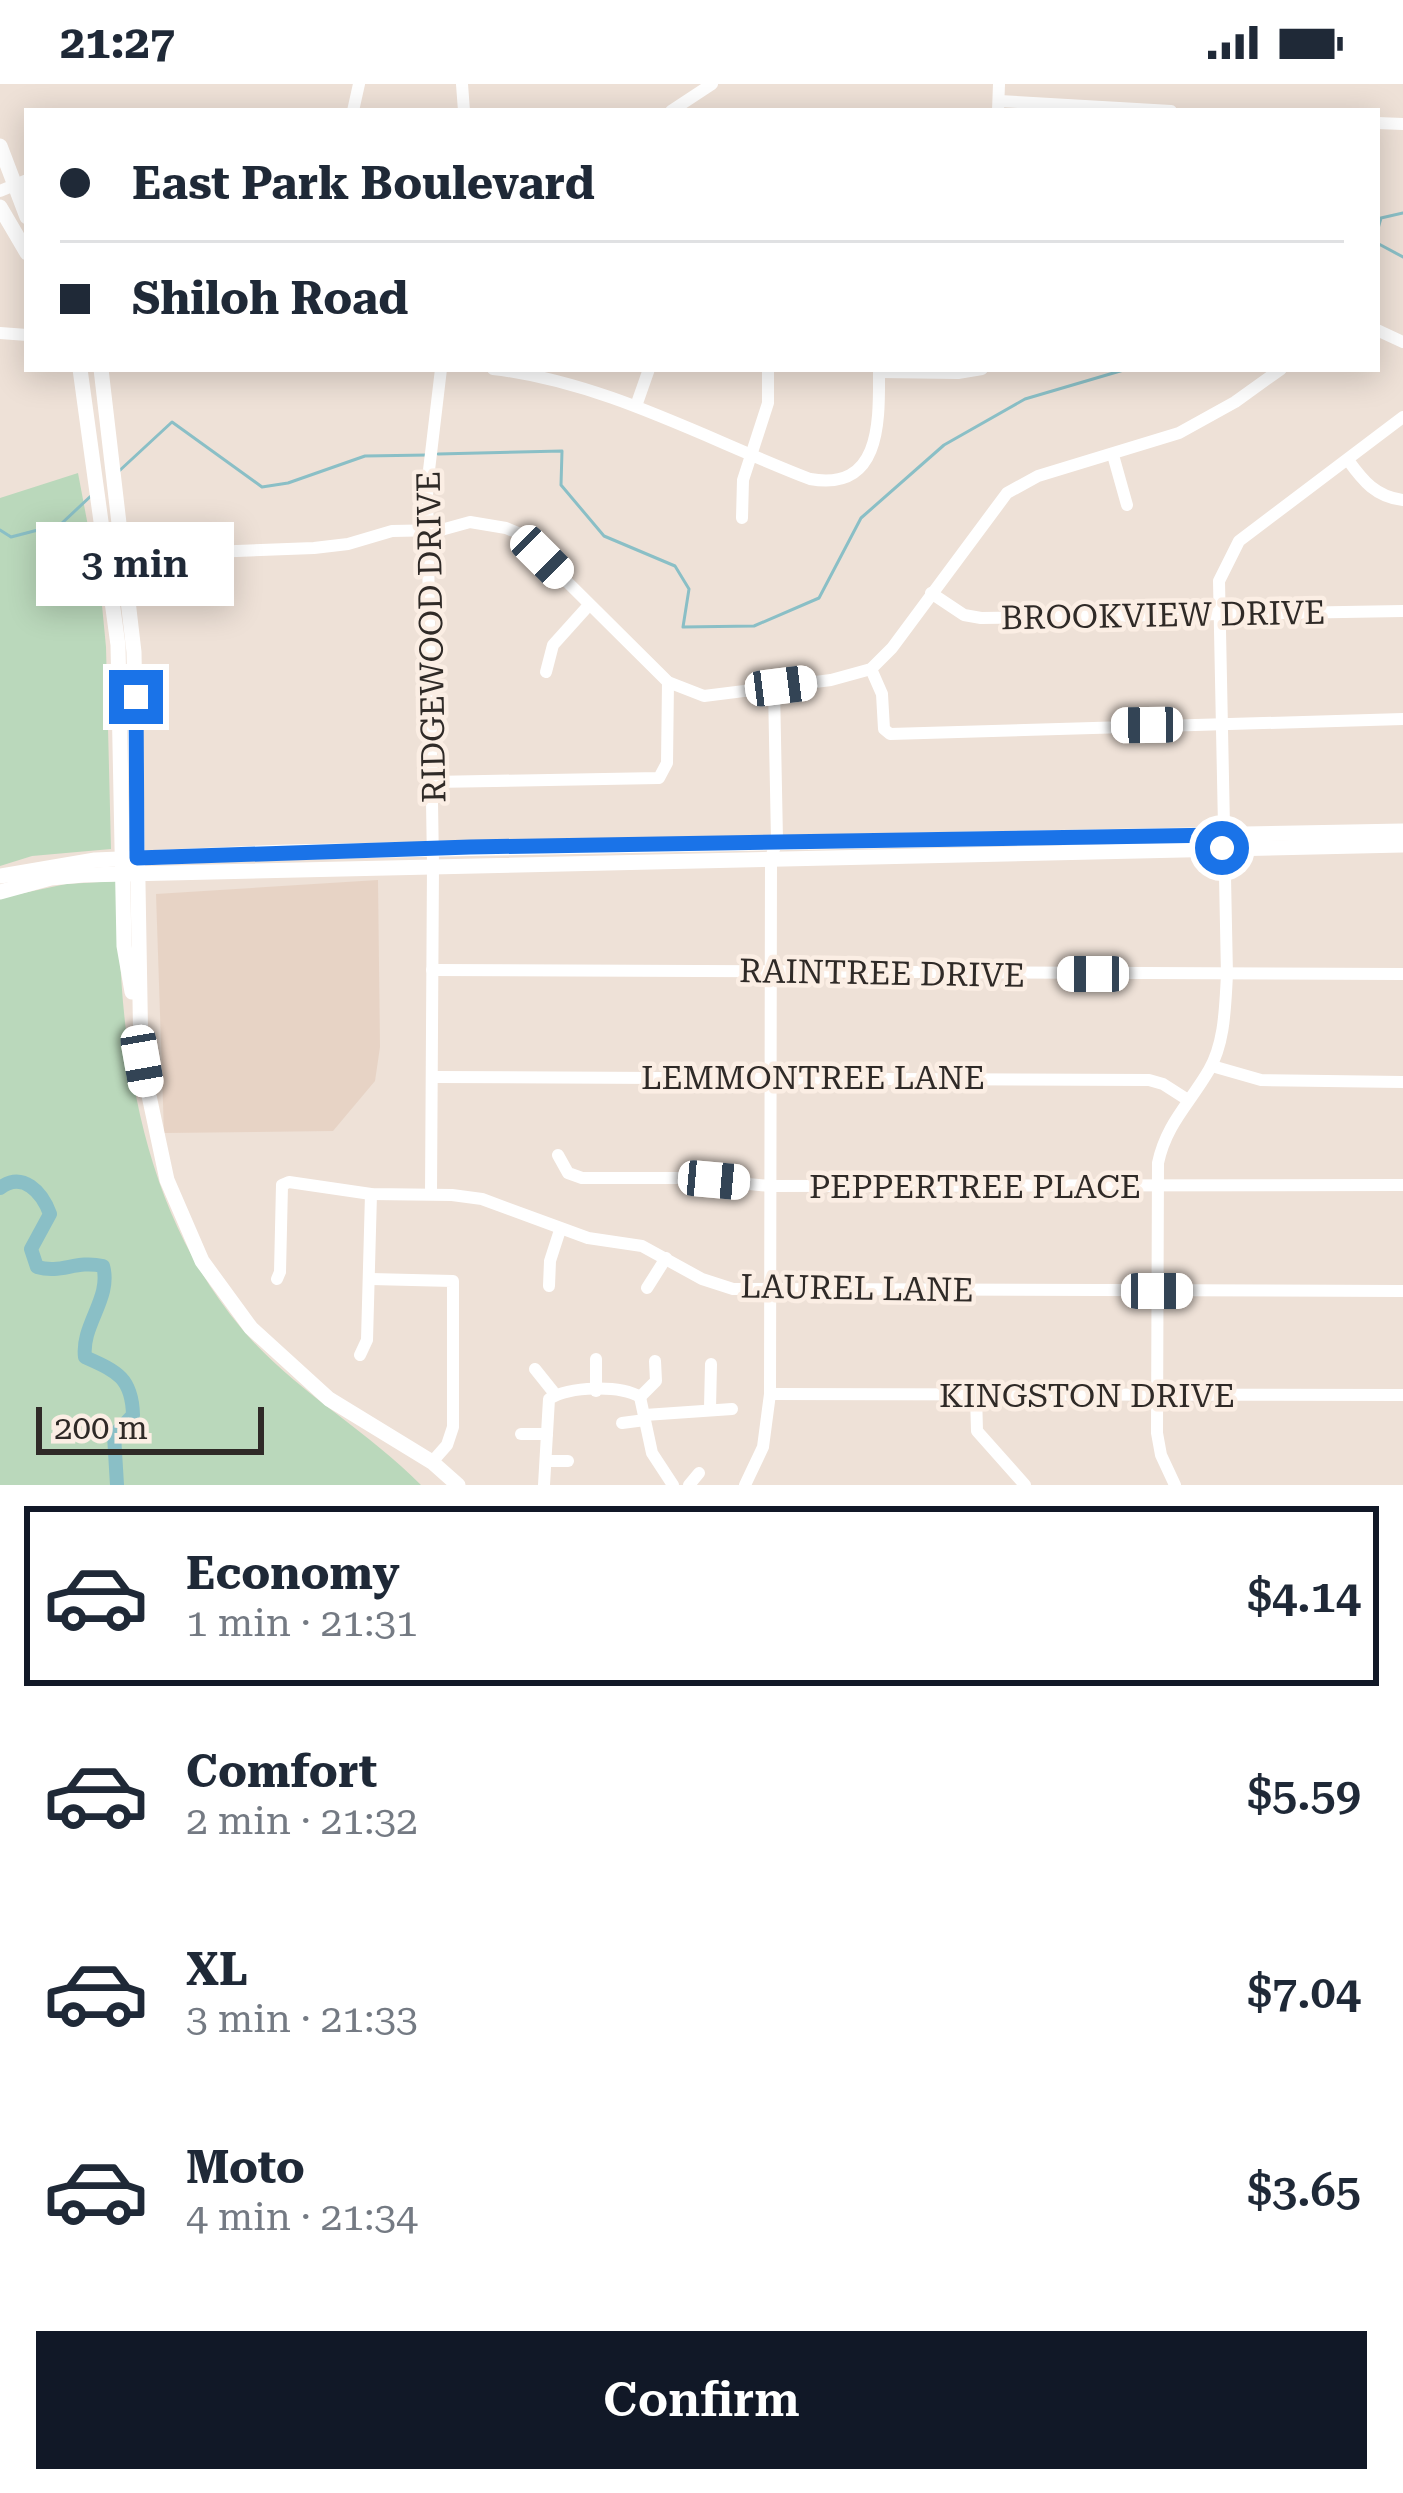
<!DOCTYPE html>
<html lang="en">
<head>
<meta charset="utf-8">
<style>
  body { margin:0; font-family:"Roboto Serif",serif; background:#f6f6f7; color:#1f2937; height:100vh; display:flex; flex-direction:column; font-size:45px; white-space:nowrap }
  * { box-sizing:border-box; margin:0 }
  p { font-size:39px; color:#747a83 }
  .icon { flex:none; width:66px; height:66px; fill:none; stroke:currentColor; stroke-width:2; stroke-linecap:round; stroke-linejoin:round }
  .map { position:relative; height:1401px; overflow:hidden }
  .panel { display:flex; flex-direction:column; background:#fff; flex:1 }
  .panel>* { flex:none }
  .hud { position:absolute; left:24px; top:24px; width:1356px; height:264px; border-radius:0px; box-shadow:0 6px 30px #0003; display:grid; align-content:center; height:264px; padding:0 36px; background:#fff }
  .scale { position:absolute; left:36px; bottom:30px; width:228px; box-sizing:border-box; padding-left:12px; border:6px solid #2f2a27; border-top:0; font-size:33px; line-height:42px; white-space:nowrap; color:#2f2a27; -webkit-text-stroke:9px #fbeee4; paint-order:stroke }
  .end { position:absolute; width:54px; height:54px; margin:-27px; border:15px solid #1a73e8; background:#fff; box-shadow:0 0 0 6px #fff }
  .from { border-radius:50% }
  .bubble { position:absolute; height:84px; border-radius:0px; background:#fff; box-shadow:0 6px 30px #0003; font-size:39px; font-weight:600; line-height:84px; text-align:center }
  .car { position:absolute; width:36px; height:72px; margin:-36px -18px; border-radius:15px; box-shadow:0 0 9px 3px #0007; background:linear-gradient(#fff 24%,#345 0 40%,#fff 0 76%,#345 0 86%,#fff 0) }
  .hud b { display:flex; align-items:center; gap:42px; height:114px; font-size:45px }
  .hud b+b { border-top:3px solid #e0e1e3 }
  .hud i { width:30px; height:30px; background:#1f2937 }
  ul { padding:21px 0 0; list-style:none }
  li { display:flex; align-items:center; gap:36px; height:180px; margin:0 24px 18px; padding:0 12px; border:6px solid transparent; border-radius:0px }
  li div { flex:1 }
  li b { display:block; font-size:45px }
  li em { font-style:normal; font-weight:600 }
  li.selected { border-color:#111827 }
  li>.icon { width:108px; height:108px; stroke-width:1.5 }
  .primary-button { display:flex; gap:24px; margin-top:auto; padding:24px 36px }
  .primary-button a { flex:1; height:138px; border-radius:0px; background:#111827; color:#fff; font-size:48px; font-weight:600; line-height:138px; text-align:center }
  .status { display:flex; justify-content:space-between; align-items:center; height:84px; padding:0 60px; background:#fff; direction:ltr }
  .status svg { height:33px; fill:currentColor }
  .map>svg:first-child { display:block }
</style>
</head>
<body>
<div class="status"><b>21:27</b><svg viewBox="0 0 49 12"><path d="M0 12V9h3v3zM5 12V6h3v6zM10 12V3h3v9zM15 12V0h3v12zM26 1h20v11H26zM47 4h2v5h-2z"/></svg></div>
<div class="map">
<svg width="1403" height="1401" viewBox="0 0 1403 1401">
  <rect width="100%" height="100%" fill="#eee1d7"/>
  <path fill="#e7d3c5" d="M 378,796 L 380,963 L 375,997 L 333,1047 L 164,1049 L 156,810 Z"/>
  <g fill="#bad8bb">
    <path d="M 78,389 L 101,511 L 106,563 L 111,765 L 32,772 L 0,782 L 0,414 Z"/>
    <path d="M 118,797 C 119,956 136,1119 242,1245 C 293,1306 366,1345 421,1401 L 0,1401 L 0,814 L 66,800 Z"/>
  </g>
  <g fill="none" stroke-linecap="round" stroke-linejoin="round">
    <g stroke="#8abfc6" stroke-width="3">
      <path d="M 1377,148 L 1381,134 L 1403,129"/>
      <path d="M 1377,159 L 1403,173"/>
      <path d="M 438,370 L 562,367 L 561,401 L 604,452 L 675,482 L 689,505 L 683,543 L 754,542 L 819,514 L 861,434 L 944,361 L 1025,315 L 1127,285"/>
      <path d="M 118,388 L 172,338 L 262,403 L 288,399 L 365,372 L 428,371"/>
      <path d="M 0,446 L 11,453 L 61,440 L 93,410"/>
    </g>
    <path stroke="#8abfc6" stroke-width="14" d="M 0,1104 C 23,1087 42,1108 50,1130 L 31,1165 L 37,1183 C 62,1190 75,1176 103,1182 C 112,1214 81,1241 85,1273 C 116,1287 132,1293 133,1331 L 114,1351 L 117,1401"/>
    <g stroke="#fff" stroke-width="12">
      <path d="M 462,0 L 464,27"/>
      <path d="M 999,17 L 1171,27"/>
      <path d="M 353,27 L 359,0"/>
      <path d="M 671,27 L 712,0"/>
      <path d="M 998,27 L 999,0"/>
      <path d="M 1377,39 L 1403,40"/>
      <path d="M 0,107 L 27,96"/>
      <path d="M 1377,246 L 1403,258"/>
      <path d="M 0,249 L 27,251"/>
      <path d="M 493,285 C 605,298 706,355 810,395 C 883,408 879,334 879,285"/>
      <path d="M 879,288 L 958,289 L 982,285"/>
      <path d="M 636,322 L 649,285"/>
      <path d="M 1113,371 L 1127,421"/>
      <path d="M 1348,376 C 1363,397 1376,413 1403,416"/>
      <path d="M 742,434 L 743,396 L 768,319 L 768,285"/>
      <path d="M 106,472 L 314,464 L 348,460 L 392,447 L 441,446 L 470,438 L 506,444 L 518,449 L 668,598 L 704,612 L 831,596 L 871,585 L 892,564 L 1007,409 L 1038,392 L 1179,349 L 1235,318 L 1281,285"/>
      <path d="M 931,509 L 964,531 L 981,534 L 1403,527"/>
      <path d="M 871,585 L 882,610 L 884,645 L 890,650 L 1403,635"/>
      <path d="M 546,588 L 553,561 L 589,521"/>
      <path d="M 432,698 L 659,694 L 667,679 L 668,598"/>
      <path d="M 432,886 L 1403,890"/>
      <path d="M 1212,982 L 1261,996 L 1403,998"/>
      <path d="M 432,993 L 1149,996 L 1163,1000 L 1188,1016"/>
      <path d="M 558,1071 L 568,1089 L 582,1094 L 687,1094 L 770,1102 L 1403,1101"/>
      <path d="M 431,1110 L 433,780 L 427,403 L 441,285"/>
      <path d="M 277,1195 L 280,1188 L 282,1101 L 289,1098 L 371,1110 L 452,1111 L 482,1115 L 588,1154 L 642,1162 L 702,1195 L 733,1205 L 1403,1207"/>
      <path d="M 371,1195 L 453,1197 L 453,1343 L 447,1361 L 432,1378"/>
      <path d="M 549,1202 L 550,1177 L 560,1146"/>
      <path d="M 647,1204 L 666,1174"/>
      <path d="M 360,1271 L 367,1256 L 371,1110"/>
      <path d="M 596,1275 L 596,1307"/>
      <path d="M 535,1285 L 555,1310"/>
      <path d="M 770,1310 L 1403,1311"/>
      <path d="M 976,1311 L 977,1347 L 1025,1401"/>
      <path d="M 640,1313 L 656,1297 L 655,1277"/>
      <path d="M 710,1324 L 711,1280"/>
      <path d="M 645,1331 L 732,1325"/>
      <path d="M 622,1339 L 645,1336"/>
      <path d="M 521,1350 L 547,1350"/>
      <path d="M 547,1377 L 568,1377"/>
      <path d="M 544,1401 L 549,1315 C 570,1302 620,1301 640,1313 L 652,1369 L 673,1401"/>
      <path d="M 689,1401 L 699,1389"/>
      <path d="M 745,1401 L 763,1363 L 770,1310 L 771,774 L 777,756 L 774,604"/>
      <path d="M 1175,1401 L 1161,1371 L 1157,1349 L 1158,1079 C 1166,1040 1190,1019 1209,986 C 1225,958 1225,923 1227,891 L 1219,497 L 1239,457 L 1403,333"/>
    </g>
    <g stroke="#fff" stroke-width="15">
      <path d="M 0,62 L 27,133"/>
      <path d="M 0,123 L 27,169"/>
      <path d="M 80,285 L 118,561 L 124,862 L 132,908"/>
      <path d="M 101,285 L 134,568 L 141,974 L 167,1096 L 202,1177 L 251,1244 L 329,1315 L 432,1378 L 458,1401"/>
      <path d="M 0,792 L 95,776 L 286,768 L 1403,747"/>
      <path d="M 0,808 L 51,794 L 83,791 L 1403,761"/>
    </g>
  </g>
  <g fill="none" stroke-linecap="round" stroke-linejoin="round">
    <path stroke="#1a73e8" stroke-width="15" d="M 136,613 L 137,774 L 470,763 L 1222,751 L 1222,764"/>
  </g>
  <g text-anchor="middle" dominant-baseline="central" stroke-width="9" stroke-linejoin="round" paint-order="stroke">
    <g font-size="33" fill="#2f2a27" stroke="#fbeee4">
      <text transform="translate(1163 531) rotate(-1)">BROOKVIEW DRIVE</text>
      <text transform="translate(431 553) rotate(-91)">RIDGEWOOD DRIVE</text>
      <text transform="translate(882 889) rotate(1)">RAINTREE DRIVE</text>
      <text x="813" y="993">LEMMONTREE LANE</text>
      <text x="975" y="1102">PEPPERTREE PLACE</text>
      <text transform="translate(857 1204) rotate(1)">LAUREL LANE</text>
      <text x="1087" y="1311">KINGSTON DRIVE</text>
    </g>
  </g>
</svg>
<div class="scale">200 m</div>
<i class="end from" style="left:1222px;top:764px"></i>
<i class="end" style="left:136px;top:613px"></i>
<div class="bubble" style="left:36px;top:438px;width:198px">3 min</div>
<i class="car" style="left:542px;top:473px;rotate:135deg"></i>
<i class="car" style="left:781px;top:602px;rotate:83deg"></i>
<i class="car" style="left:1147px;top:641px;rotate:269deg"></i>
<i class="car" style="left:1093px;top:890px;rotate:270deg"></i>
<i class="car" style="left:142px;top:977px;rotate:170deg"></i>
<i class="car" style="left:714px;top:1096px;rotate:95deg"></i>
<i class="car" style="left:1157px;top:1207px;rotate:90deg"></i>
<div class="hud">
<b><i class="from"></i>East Park Boulevard</b>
<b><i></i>Shiloh Road</b>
</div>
</div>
<section class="panel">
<ul>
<li class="selected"><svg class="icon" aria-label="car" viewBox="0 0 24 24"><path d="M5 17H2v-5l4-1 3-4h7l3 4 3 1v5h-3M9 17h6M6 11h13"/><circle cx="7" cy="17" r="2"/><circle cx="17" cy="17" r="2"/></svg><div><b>Economy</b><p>1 min · 21:31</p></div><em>$4.14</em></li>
<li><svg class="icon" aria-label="car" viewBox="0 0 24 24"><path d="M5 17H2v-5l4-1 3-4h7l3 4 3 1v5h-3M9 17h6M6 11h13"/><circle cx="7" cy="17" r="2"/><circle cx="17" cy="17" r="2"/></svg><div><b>Comfort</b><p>2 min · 21:32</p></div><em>$5.59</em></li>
<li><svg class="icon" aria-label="car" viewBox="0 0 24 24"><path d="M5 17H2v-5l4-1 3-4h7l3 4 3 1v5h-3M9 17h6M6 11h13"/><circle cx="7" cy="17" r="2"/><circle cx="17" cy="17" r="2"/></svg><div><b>XL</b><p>3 min · 21:33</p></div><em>$7.04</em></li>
<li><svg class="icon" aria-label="car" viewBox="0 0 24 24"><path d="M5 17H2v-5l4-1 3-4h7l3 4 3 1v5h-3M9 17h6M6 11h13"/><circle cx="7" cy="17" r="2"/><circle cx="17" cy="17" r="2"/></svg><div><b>Moto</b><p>4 min · 21:34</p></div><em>$3.65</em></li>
</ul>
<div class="primary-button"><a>Confirm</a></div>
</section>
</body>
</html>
